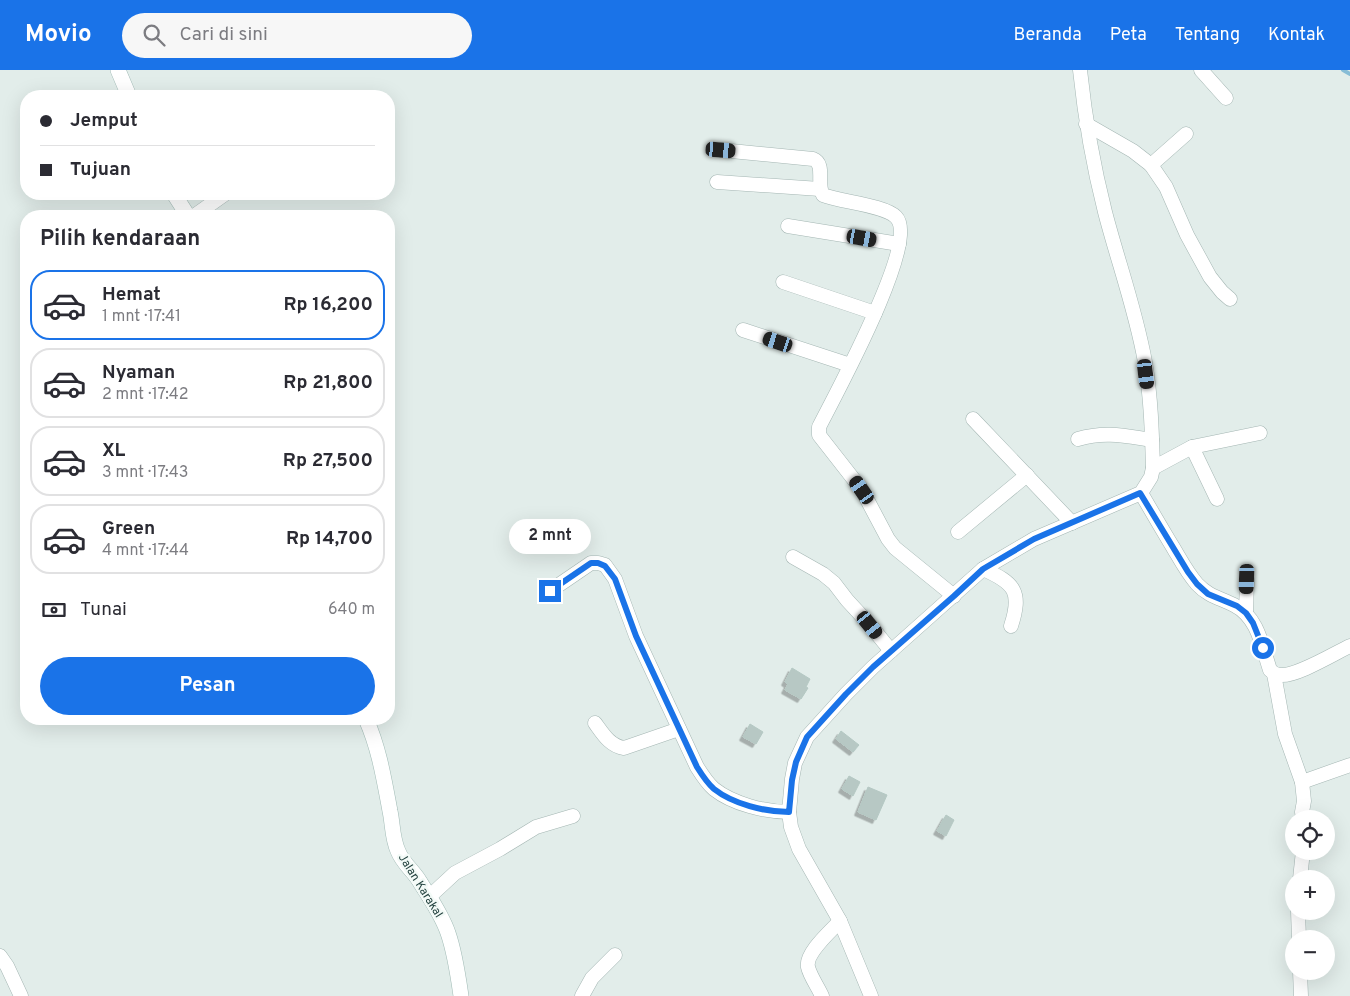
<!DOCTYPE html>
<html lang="id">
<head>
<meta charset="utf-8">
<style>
  body { margin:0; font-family:Overpass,sans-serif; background:#f7f7f7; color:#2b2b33; height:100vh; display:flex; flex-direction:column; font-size:19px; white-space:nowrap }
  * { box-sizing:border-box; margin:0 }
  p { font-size:16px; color:#7c7c81 }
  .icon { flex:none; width:28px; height:28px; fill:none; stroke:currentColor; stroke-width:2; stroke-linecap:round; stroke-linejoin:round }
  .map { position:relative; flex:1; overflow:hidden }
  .panel { position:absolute; left:20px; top:140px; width:375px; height:515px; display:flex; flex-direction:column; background:#fff; border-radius:20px; box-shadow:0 5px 20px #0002 }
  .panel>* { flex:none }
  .banner { position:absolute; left:20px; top:20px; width:375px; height:110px; border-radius:20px; box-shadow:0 5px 20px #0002; display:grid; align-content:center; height:110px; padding:0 20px; background:#fff }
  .controls { position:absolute; left:1285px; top:740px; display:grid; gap:10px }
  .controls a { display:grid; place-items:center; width:50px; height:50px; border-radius:50%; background:#fff; box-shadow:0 5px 20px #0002; font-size:25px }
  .end { position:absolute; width:22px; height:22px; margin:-11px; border:6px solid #1a73e8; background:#fff; box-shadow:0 0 0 2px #fff }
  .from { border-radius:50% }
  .bubble { position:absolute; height:35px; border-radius:18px; background:#fff; box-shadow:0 5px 20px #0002; font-size:16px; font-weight:700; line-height:35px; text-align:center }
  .car { position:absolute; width:15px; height:30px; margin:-15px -8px; border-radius:6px; box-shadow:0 0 4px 1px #0007; background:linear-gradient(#222 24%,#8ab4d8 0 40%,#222 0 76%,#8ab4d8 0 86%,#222 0) }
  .banner b { display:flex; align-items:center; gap:18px; height:48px; font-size:19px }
  .banner b+b { border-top:1px solid #e1e1e2 }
  .banner i { width:12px; height:12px; background:#2b2b33 }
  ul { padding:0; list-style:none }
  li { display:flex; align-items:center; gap:15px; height:70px; margin:0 10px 8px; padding:0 10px; border:2px solid #e1e1e2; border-radius:20px }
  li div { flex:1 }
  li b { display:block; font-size:19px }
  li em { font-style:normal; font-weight:700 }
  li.current { border-color:#1a73e8 }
  li>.icon { width:45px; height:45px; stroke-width:1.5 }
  h2 { padding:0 20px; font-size:22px; line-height:60px }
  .pay { display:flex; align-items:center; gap:12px; height:55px; padding:0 20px; font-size:19px }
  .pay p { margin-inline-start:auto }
  .button { display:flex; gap:10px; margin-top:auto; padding:10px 20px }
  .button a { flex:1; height:58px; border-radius:30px; background:#1a73e8; color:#fff; font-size:20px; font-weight:700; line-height:58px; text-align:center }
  header { display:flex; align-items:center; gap:30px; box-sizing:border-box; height:70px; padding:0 25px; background:#1a73e8; color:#fff }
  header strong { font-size:24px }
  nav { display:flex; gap:28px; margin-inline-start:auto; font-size:18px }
  .search { width:350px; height:45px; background:#f7f7f7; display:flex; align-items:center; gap:12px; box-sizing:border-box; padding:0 18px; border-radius:28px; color:#7c7c81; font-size:19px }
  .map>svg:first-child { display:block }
</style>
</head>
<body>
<header>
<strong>Movio</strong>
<div class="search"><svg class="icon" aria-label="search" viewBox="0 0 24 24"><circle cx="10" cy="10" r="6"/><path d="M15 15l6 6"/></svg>Cari di sini</div>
<nav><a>Beranda</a><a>Peta</a><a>Tentang</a><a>Kontak</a></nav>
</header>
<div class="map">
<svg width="1350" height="926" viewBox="0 0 1350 926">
  <defs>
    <filter id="shadow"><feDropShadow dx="-3.5" dy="3.5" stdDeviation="0" flood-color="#0004"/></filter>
  </defs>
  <rect width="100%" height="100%" fill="#e2edea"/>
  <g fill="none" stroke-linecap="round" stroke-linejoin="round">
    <path stroke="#87bdd6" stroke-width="4" d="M 1343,0 L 1350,4"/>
  </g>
  <g fill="#b7c8c4" stroke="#b4c8c3" filter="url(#shadow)">
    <path d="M 792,598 L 810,609 L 806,617 L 808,618 L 801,629 L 785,620 L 788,614 L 785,612 Z"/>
    <path d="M 750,654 L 763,662 L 756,674 L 743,667 Z"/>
    <path d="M 841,661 L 859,675 L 853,682 L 836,669 Z"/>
    <path d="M 849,706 L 860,712 L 853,726 L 842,719 Z"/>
    <path d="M 868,717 L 887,725 L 876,750 L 858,742 Z"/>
    <path d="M 946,745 L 954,750 L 946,766 L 937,761 Z"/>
  </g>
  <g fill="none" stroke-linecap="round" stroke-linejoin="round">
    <g stroke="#a4b6b3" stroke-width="15">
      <g id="street">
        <path d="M 1201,0 L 1226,28"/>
        <path d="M 1086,54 L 1133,81 L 1151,95 L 1166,117 L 1187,165 L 1210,207 L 1222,222 L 1230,229"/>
        <path d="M 721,80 L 813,89 C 826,94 816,114 823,125 C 840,132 884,135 896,147 C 920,171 834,327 819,357 L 819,365 L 862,420 L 888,469 L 895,478 L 954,526"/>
        <path d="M 1151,95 L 1186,64"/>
        <path d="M 717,112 L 820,119"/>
        <path d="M 194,146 L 225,124"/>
        <path d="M 788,156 L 899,174"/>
        <path d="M 783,212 L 875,243"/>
        <path d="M 743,260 L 850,295"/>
        <path d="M 973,349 L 1072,453"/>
        <path d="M 1078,369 C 1105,361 1125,366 1152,370"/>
        <path d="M 1192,377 L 1217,429"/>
        <path d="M 1153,398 L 1192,377 L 1260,363"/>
        <path d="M 1141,423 C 1152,442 1163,461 1174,479 C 1181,491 1188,504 1197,514 C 1208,526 1220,528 1234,535 C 1258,547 1262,576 1270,600 C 1273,603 1276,605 1280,605 C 1296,607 1335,583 1350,576"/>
        <path d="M 958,462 L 1027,405"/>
        <path d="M 793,487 L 823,504 L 834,513 L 847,530 L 870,555 L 891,581"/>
        <path d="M 983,499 C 1015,513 1022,522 1011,556"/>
        <path d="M 550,521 L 591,493 L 598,493 L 605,495 L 615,509 L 636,566 L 697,697 C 702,705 707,713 714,719 C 733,734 765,742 789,742"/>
        <path d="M 1246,543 L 1247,509"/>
        <path d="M 1274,604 L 1285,664 L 1302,712 L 1304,731 L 1302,742 L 1303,749"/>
        <path d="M 595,653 C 603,664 610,676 624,678 L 679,659"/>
        <path d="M 1302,712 L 1350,695"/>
        <path d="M 1300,809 L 1303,781"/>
        <path d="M 429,827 L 455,803 L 500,779 L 536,757 L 573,746"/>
        <path d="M 1298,841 L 1299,869"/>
        <path d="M 0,886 L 7,896 L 21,926"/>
        <path d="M 1300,901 L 1301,926"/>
        <path d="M 582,926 L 592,908 L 615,885"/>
        <path d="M 822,926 C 818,917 810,906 808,897 C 805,883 831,861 840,851"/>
        <path d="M 871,926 L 840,851 L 799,779 L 791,757 L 789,742 L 792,709 L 795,693 L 807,667 L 846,624 L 873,597 L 983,499 L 1034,469 L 1141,423 L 1151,407 L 1153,398 C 1152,363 1151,327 1145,292 C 1136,241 1118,192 1105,142 C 1093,95 1085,48 1080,0"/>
      </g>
    </g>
    <g stroke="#a0bab5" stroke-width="16">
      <g id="secondary">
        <path d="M 118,0 L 129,26"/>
        <path d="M 174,124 L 188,146"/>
        <path d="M 366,649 C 379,678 384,709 390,741 C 393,755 392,768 398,781 C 403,794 414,801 420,812 C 430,828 442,845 448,863 C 455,883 458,905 461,926"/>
      </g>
    </g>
    <use href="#street" stroke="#fff" stroke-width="14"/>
    <use href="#secondary" stroke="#fff" stroke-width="15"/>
  </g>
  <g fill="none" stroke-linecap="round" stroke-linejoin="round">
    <path stroke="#1a73e8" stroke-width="6" d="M 550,521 L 591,493 L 598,493 L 605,496 L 615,509 L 636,566 L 697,697 C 702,705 707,713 714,719 C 733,734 765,742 789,742 L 792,710 L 796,692 L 807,667 L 846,624 L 873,597 L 954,526 L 983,499 L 1034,469 L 1140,423 L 1188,502 L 1197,514 L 1208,524 L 1237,536 L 1246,543 L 1253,553 L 1263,578"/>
  </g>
  <g text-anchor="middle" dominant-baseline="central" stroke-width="4.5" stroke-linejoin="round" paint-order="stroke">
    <g font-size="12" fill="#21403d" stroke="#f3faf7">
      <text transform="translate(420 816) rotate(58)">Jalan Karakal</text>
    </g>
  </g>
</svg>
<div class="controls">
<a><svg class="icon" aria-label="locate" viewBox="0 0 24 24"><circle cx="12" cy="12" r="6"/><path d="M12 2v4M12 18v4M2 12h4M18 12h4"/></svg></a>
<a>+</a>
<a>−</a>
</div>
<i class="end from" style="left:1263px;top:578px"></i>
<i class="end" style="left:550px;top:521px"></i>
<div class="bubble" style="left:509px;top:449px;width:82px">2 mnt</div>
<i class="car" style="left:721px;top:80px;rotate:95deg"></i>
<i class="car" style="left:862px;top:168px;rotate:100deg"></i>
<i class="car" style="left:778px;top:272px;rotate:288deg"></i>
<i class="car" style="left:1146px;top:304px;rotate:173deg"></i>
<i class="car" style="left:862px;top:420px;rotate:325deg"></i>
<i class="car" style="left:1247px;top:509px;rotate:182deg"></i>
<i class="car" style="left:870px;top:555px;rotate:141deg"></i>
<div class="banner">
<b><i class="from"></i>Jemput</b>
<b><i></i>Tujuan</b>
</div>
<section class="panel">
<h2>Pilih kendaraan</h2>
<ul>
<li class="current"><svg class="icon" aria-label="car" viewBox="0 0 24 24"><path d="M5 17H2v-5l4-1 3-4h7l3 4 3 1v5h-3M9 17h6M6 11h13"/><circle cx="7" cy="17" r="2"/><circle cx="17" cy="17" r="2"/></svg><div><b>Hemat</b><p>1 mnt · 17:41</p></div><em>Rp 16,200</em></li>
<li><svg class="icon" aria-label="car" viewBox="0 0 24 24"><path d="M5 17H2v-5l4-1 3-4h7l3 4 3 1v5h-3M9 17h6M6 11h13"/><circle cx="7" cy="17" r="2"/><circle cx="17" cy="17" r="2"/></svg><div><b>Nyaman</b><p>2 mnt · 17:42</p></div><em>Rp 21,800</em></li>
<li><svg class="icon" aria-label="car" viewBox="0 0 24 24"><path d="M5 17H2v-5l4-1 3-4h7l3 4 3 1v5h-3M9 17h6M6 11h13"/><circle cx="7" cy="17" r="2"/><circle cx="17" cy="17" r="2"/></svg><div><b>XL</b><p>3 mnt · 17:43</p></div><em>Rp 27,500</em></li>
<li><svg class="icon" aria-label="car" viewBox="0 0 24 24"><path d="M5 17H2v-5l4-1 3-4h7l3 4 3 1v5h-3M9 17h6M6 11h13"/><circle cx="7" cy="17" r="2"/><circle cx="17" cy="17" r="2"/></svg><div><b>Green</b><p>4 mnt · 17:44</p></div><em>Rp 14,700</em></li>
</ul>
<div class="pay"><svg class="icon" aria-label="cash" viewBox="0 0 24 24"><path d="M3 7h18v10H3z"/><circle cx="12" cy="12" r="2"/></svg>Tunai<p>640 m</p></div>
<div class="button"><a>Pesan</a></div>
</section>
</div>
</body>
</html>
